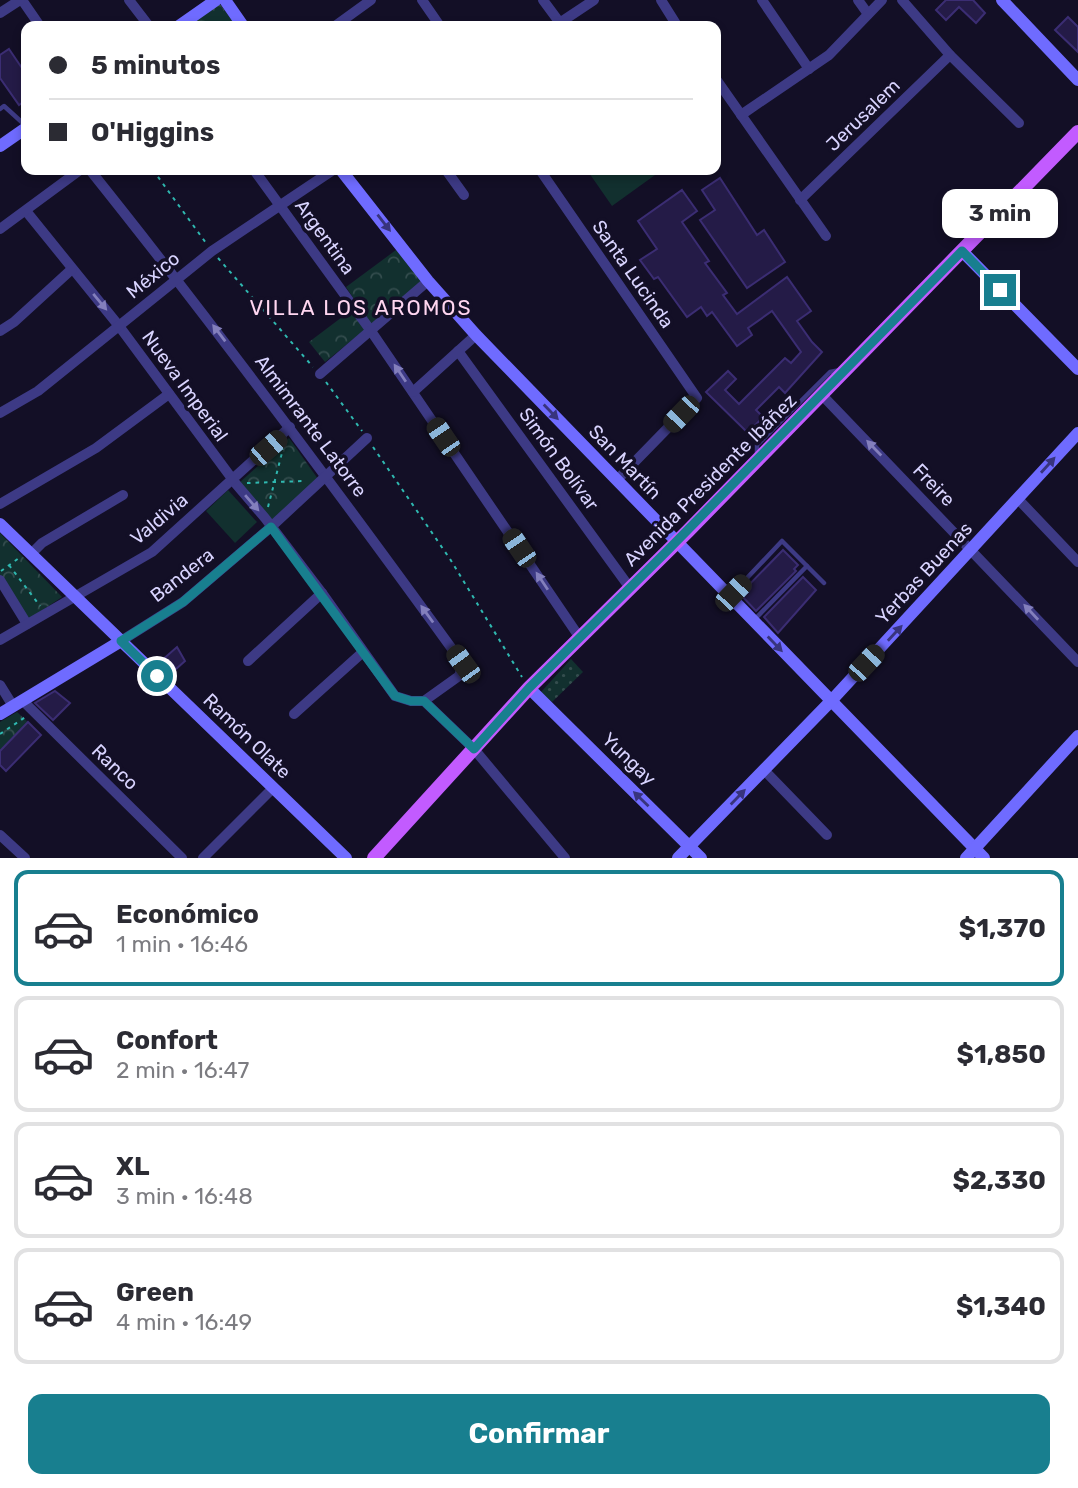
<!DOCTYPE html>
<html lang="es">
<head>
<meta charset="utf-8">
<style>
  body { margin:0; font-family:Rubik,sans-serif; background:#f2f2f3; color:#2b2b33; height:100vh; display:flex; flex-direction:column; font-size:26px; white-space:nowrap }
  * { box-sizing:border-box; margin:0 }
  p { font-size:23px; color:#7c7c81 }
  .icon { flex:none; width:38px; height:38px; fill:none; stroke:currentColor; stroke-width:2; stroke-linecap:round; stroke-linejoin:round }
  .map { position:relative; height:858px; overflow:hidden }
  .side { display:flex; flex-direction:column; background:#fff; flex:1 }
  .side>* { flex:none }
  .top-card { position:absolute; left:21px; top:21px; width:700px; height:154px; border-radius:14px; box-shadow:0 4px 10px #0003; display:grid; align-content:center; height:154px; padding:0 28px; background:#fff }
  .end { position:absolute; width:32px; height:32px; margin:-16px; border:9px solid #187f8f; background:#fff; box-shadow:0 0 0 4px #fff }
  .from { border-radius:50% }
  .bubble { position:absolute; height:49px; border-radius:14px; background:#fff; box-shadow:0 4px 10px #0003; font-size:23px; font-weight:700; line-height:49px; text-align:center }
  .car { position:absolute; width:21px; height:42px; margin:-21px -10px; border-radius:9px; box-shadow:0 0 5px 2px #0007; background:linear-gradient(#222 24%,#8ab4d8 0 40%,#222 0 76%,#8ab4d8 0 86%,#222 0) }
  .top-card b { display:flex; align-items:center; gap:24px; height:66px; font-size:26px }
  .top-card b+b { border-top:2px solid #e1e1e2 }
  .top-card i { width:18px; height:18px; background:#2b2b33 }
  ul { padding:12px 0 0; list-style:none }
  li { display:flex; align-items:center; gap:21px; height:116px; margin:0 14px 10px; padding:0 14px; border:4px solid #e1e1e2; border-radius:14px }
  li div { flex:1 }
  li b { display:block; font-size:26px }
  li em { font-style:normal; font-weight:700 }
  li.selected { border-color:#187f8f }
  li>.icon { width:63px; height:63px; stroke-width:1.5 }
  .button { display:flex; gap:14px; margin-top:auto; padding:14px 28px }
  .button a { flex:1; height:80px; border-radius:14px; background:#187f8f; color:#fff; font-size:28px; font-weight:700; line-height:80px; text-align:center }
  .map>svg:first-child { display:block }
</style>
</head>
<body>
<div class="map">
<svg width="1078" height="858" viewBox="0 0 1078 858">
  <defs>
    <pattern id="grass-dots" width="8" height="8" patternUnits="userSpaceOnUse" patternTransform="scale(1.75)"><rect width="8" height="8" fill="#12302f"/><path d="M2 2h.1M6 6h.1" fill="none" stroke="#344d4e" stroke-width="1.8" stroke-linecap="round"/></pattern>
    <pattern id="park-crowns" width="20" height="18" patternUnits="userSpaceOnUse" patternTransform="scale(1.75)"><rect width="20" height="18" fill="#12302f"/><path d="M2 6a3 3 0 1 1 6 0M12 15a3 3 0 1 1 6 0" fill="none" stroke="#344d4e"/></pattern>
  </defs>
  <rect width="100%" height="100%" fill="#130f26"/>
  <path fill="url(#grass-dots)" d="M 571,659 L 583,672 L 552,702 L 541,692 Z"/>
  <g fill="url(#park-crowns)">
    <path d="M 219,3 L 234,23 L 229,26 L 186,26 Z"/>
    <path d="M 396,250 L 424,282 L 325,362 L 309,342 L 358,305 L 346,287 Z"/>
    <path d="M 289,438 L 318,479 L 270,524 L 239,483 Z"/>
    <path d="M 0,533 L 62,597 L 26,621 L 0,578 Z"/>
    <path d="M 17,712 L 28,722 L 0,751 L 0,722 Z"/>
  </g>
  <g fill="#12302f">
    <path d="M 587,170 L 662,170 L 612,206 Z"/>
    <path d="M 228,490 L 257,522 L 235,543 L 206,511 Z"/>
  </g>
  <g fill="#241b47" stroke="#3b2d73" stroke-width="2">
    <path d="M 946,0 L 973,0 L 985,13 L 976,23 L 959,7 L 946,20 L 936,10 Z"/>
    <path d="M 1068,17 L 1078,27 L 1078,52 L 1055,30 Z"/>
    <path d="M 9,49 L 26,74 L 26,100 L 19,105 L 0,78 L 0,55 Z"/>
    <path d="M 720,178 L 757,235 L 764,230 L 785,262 L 747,288 L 700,220 L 715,210 L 702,190 Z"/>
    <path d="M 682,190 L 697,211 L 682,222 L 709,261 L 705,263 L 727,293 L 723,295 L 737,314 L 787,277 L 811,311 L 797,321 L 812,342 L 822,352 L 785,393 L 779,387 L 756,410 L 763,417 L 748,433 L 706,392 L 728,371 L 736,379 L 725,390 L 739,404 L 785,358 L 791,363 L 801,352 L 772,311 L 748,328 L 752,335 L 737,346 L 712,312 L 707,316 L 701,307 L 687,317 L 658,277 L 654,279 L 640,260 L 657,249 L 638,221 Z"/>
    <path d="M 783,550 L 798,565 L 794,569 L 796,571 L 756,611 L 740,594 Z"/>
    <path d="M 803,577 L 816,590 L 778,633 L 764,617 Z"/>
    <path d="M 177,647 L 185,661 L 176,669 L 172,664 L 167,668 L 161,661 Z"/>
    <path d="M 55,691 L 70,703 L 53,720 L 35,703 Z"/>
    <path d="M 28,722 L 41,735 L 6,771 L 0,765 L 0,751 Z"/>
  </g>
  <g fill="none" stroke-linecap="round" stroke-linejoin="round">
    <g stroke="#2fb8b0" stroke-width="2" stroke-dasharray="3.5 5" stroke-linecap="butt">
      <path d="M 153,170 L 206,243"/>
      <path d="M 218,258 L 313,367"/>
      <path d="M 326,382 L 362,431"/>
      <path d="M 373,447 L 450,559 L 522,677"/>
      <path d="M 247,483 L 305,481"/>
      <path d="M 268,507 L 284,445"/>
      <path d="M 9,565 L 40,606"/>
      <path d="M 1,571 L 19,558"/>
      <path d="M 0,734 L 27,716"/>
    </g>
    <g stroke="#3d3a85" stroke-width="4.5">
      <path d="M 0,109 L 4,106 L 26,126"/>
      <path d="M 757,456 L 757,445 L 830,372 L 840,370"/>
      <path d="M 730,596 L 782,541 L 824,583"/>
      <path d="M 754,620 L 807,566"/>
    </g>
    <g stroke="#3d3a85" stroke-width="10">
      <path d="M 22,0 L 40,26"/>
      <path d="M 129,0 L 149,26"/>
      <path d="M 422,0 L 440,26"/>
      <path d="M 543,0 L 560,23"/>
      <path d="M 661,0 L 676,24"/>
      <path d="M 762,0 L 809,69"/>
      <path d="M 858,0 L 868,14"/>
      <path d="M 902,0 L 950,55 L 1019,123"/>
      <path d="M 0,13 L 20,0"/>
      <path d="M 335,26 L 371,0"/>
      <path d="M 555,26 L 594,0"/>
      <path d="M 716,79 L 826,236"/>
      <path d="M 741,115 L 829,55 L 882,0"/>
      <path d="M 90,170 C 219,331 342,497 463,664 L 459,676 L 424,701"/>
      <path d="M 254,170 L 371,331 L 580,638"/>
      <path d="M 446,170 L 464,195"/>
      <path d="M 540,170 L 697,398 L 617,480"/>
      <path d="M 800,200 L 950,55"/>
      <path d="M 26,211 L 119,326 L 236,484 L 265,518 L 322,593 L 395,696 L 411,701 L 424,701"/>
      <path d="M 0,229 L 80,170"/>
      <path d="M 0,331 L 14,322 L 72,269"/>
      <path d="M 458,351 L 630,588"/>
      <path d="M 320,374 L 428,281"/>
      <path d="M 413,392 L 476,335"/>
      <path d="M 821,394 L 1078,662"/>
      <path d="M 0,413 L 38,391 L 212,251 L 333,170"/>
      <path d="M 1018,499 L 1078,562"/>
      <path d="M 0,504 L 96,448 L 169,394"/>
      <path d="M 31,554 L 42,543 L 123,495"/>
      <path d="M 0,580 L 27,624"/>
      <path d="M 0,640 L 152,552 L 290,427"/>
      <path d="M 121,641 L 183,602 L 271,527 L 367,438"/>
      <path d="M 248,661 L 322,593"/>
      <path d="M 0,685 L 13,706"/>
      <path d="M 23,701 L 182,858"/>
      <path d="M 424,701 L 474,749 L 565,858"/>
      <path d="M 294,714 L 363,652"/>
      <path d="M 764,770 L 827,835"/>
      <path d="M 0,835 L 25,858"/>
      <path d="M 203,858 L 273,788"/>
    </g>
    <g stroke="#6f6bff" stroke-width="12">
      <path d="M 225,0 L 243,26"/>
      <path d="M 1002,0 L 1078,80"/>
      <path d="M 179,26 L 216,0"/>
      <path d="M 0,146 L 26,128"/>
      <path d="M 341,170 L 428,281 L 476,335 L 984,858"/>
      <path d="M 962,251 L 1078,369"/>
      <path d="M 0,524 L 346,858"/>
      <path d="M 529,688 L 701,858"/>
      <path d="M 0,714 L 121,641"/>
      <path d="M 678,858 L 831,701 L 1078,433"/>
      <path d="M 966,858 L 1078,736"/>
    </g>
    <path stroke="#c25bff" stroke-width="14" d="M 374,858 L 529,688 L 688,531 L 1078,132"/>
  </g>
  <defs><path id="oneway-solid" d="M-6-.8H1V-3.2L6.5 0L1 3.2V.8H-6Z" transform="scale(1.75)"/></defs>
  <g fill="#38347d">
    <use href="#oneway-solid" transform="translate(384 223) rotate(52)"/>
    <use href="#oneway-solid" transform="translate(551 412) rotate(46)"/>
    <use href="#oneway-solid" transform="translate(1048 465) rotate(-48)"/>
    <use href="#oneway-solid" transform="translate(895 633) rotate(-47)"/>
    <use href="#oneway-solid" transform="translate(775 644) rotate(46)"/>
    <use href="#oneway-solid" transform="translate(738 797) rotate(-46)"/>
    <use href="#oneway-solid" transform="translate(641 799) rotate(-136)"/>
  </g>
  <g fill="#837fbc">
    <use href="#oneway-solid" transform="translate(100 302) rotate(50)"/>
    <use href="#oneway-solid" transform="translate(219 333) rotate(-127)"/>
    <use href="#oneway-solid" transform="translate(400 373) rotate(-124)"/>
    <use href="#oneway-solid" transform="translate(874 448) rotate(-134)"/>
    <use href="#oneway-solid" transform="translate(252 503) rotate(49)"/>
    <use href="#oneway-solid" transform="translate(542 581) rotate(-124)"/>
    <use href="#oneway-solid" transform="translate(1031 612) rotate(-133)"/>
    <use href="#oneway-solid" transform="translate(427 614) rotate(-126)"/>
  </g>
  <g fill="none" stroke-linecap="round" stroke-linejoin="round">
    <path stroke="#187f8f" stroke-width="9" d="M 157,676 L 121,641 L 183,602 L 271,527 L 395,696 L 411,701 L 424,701 L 474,749 L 529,688 L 665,553 L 962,251 L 1000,290"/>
  </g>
  <g text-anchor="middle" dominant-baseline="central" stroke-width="7" stroke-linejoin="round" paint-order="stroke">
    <g font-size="19" fill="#d9d4ff" stroke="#130f26">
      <text transform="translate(863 115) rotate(-44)">Jerusalem</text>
      <text transform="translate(325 237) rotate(54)">Argentina</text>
      <text transform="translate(633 274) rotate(55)">Santa Lucinda</text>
      <text transform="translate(153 275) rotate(-39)">México</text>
      <text transform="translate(185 386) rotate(54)">Nueva Imperial</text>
      <text transform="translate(311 426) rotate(53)">Almimrante Latorre</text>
      <text transform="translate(559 459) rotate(54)">Simón Bolívar</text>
      <text transform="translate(625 462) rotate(46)">San Martín</text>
      <text transform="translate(710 480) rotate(-45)">Avenida Presidente Ibáñez</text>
      <text transform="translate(934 485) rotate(46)">Freire</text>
      <text transform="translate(159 519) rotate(-40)">Valdivia</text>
      <text transform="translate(924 573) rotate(-47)">Yerbas Buenas</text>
      <text transform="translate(182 575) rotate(-38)">Bandera</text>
      <text transform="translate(247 736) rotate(44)">Ramón Olate</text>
      <text transform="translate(629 759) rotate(44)">Yungay</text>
      <text transform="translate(115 767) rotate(44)">Ranco</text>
    </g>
    <g font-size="21" letter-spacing="2" fill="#ffd6f0" stroke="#130f26">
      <text x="361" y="307">VILLA LOS AROMOS</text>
    </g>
  </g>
</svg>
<i class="end from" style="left:157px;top:676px"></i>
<i class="end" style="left:1000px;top:290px"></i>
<div class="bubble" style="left:942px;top:189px;width:116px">3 min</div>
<i class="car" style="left:681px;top:414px;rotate:224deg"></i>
<i class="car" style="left:443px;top:437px;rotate:326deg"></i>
<i class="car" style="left:268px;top:448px;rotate:49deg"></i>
<i class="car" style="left:519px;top:548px;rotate:326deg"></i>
<i class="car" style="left:733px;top:593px;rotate:44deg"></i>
<i class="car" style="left:866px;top:663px;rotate:43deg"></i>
<i class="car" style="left:463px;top:664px;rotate:324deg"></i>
<div class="top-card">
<b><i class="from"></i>5 minutos</b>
<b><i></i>O'Higgins</b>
</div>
</div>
<section class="side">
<ul>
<li class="selected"><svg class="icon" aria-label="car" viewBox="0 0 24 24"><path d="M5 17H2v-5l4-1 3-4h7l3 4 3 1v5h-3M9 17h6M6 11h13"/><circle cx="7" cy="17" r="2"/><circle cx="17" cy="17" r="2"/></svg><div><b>Económico</b><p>1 min · 16:46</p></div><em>$1,370</em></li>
<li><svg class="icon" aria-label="car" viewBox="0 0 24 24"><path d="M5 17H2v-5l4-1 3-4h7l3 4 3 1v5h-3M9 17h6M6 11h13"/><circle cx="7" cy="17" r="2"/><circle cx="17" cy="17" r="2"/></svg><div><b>Confort</b><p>2 min · 16:47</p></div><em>$1,850</em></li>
<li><svg class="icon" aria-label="car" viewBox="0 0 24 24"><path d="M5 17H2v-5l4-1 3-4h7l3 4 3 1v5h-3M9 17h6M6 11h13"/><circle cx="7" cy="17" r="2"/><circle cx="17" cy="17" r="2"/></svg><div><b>XL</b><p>3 min · 16:48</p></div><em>$2,330</em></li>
<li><svg class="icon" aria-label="car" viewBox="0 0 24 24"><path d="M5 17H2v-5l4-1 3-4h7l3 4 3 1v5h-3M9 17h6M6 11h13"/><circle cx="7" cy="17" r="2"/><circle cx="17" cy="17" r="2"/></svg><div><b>Green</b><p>4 min · 16:49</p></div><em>$1,340</em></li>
</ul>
<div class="button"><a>Confirmar</a></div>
</section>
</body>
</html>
